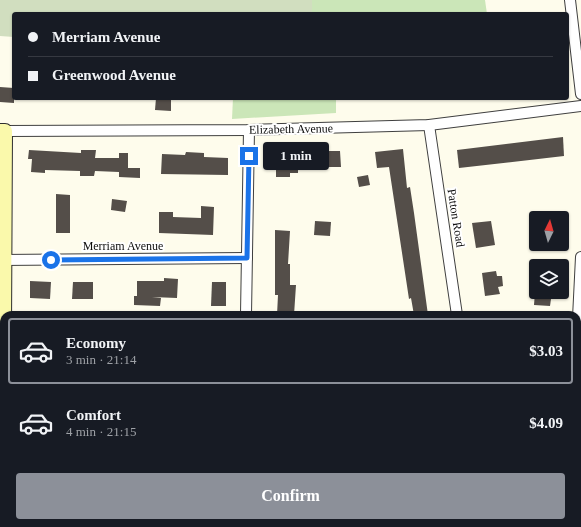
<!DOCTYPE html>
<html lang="en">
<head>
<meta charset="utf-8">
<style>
  body { margin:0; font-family:"Times New Roman",serif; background:#242831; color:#f1f3f6; height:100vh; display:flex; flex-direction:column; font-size:15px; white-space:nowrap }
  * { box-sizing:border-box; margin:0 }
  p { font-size:13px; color:#9ea1a6 }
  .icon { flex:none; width:22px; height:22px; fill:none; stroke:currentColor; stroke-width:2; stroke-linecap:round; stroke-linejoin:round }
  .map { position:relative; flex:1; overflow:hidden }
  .drawer { position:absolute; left:0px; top:311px; width:581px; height:216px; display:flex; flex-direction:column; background:#171b24; border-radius:12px 12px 0 0; box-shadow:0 1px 3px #0004 }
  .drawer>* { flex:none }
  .hud { position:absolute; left:12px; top:12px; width:557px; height:88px; border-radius:4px; box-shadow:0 1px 3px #0004; display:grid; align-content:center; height:88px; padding:0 16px; background:#171b24 }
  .needle { width:26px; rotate:5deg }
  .tools { position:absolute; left:529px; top:211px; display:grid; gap:8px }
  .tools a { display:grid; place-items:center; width:40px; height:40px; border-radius:4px; background:#171b24; box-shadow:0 1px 3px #0004; font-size:20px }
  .end { position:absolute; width:18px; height:18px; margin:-9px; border:5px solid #1a73e8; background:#fff; box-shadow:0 0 0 2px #fff }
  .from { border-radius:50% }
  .bubble { position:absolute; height:28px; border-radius:4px; background:#171b24; box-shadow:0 1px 3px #0004; font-size:13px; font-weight:700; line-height:28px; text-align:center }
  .hud b { display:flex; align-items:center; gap:14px; height:38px; font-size:15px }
  .hud b+b { border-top:1px solid #363941 }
  .hud i { width:10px; height:10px; background:#f1f3f6 }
  ul { padding:7px 0 0; list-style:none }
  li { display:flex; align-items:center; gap:12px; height:66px; margin:0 8px 6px; padding:0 8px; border:2px solid transparent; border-radius:4px }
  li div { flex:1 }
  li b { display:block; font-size:15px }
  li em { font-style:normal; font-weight:700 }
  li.selected { border-color:#8c9099 }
  li>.icon { width:36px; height:36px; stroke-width:1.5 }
  .primary-button { display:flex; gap:8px; margin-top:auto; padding:8px 16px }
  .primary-button a { flex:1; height:46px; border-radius:4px; background:#8c9099; color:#fff; font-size:16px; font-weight:700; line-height:46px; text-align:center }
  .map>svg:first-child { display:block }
</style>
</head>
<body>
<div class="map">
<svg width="581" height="527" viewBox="0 0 581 527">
  <rect width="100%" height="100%" fill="#fefcec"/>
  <g fill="#cbe6b8">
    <path d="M 312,0 L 485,0 L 487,14 L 312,14 Z"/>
    <path d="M 233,98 L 336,98 L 336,113 L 232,119 Z"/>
  </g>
  <path fill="#d1debf" d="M 0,0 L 312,0 L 312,14 L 14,14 L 14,37 L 0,36 Z"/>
  <g fill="#544e49">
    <path d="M 0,87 L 14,88 L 14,103 L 0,102 Z"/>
    <path d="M 156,98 L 171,98 L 171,111 L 155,110 Z"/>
    <path d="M 563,137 L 564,156 L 459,168 L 457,150 Z"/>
    <path d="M 403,149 L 407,188 L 410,187 L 414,213 L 428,315 L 414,315 L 411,298 L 409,299 L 389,167 L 377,168 L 375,152 Z"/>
    <path d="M 29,150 L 81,153 L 81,150 L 96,150 L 95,158 L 119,158 L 119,153 L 128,153 L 128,168 L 140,168 L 140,178 L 119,177 L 119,172 L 95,171 L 94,176 L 80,176 L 80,171 L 45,170 L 45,173 L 31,172 L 32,159 L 28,159 Z"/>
    <path d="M 314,151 L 340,151 L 341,167 L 315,167 Z"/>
    <path d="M 186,152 L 204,153 L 204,157 L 228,158 L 228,175 L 161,174 L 162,154 L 185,155 Z"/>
    <path d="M 276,153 L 293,153 L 293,164 L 298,164 L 298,173 L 290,173 L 290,177 L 276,177 Z"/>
    <path d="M 368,175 L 370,185 L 359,187 L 357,177 Z"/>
    <path d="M 56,194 L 70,195 L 70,233 L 56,233 Z"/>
    <path d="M 112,199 L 127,201 L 125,212 L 111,210 Z"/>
    <path d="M 201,206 L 214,207 L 213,235 L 159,233 L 159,212 L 173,212 L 173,217 L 201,218 Z"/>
    <path d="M 315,221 L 331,222 L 330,236 L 314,235 Z"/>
    <path d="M 491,221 L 495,245 L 476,248 L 472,223 Z"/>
    <path d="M 275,230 L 290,231 L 288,264 L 290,264 L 290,285 L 296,285 L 294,315 L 277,315 L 278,295 L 275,295 Z"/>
    <path d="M 496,271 L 497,276 L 502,276 L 503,286 L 498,287 L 500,294 L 485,296 L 482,273 Z"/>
    <path d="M 164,278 L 178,279 L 177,298 L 152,297 L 161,298 L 160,306 L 134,305 L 134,296 L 137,296 L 137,281 L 164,281 Z"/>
    <path d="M 30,281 L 51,282 L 50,299 L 30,298 Z"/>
    <path d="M 73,282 L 93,282 L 93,299 L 72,299 Z"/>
    <path d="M 212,282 L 226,282 L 226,306 L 211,306 Z"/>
    <path d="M 535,292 L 552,292 L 550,306 L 534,305 Z"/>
  </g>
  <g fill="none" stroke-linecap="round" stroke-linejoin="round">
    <g stroke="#3f3f3f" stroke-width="12">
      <g id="street">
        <path d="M 570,0 L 581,94"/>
        <path d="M 429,125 L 457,315"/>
        <path d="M 5,131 L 249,130 L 429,125 L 581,106"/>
        <path d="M 0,260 L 247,258"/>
        <path d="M 246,315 L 249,130"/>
        <path d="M 577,338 L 581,257"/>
        <path d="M 488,523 L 489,527"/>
        <path d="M 245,527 L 245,523"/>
      </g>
    </g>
    <g stroke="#2e2e2e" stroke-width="16">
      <path id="secondary" d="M 0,131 L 5,131 L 3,527"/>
    </g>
    <use href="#street" stroke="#fff" stroke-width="10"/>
    <use href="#secondary" stroke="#faf9ab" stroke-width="14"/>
  </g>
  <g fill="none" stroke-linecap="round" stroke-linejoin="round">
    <path stroke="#1a73e8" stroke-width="5" d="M 51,260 L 247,258 L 249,156"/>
  </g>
  <g text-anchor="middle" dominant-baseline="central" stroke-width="4" stroke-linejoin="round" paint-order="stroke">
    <g font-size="12" fill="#0c0c0c" stroke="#fff">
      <text transform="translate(291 129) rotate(-1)">Elizabeth Avenue</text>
      <text transform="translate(456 218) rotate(81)">Patton Road</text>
      <text x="123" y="246">Merriam Avenue</text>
    </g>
  </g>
</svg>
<div class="tools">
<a><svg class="needle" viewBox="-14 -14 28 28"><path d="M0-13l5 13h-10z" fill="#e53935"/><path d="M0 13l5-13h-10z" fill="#9ea1a6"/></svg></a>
<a><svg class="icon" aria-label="layers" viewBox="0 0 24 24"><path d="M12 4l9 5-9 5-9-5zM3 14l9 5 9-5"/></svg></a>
</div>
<i class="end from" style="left:51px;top:260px"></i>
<i class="end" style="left:249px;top:156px"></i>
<div class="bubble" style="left:263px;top:142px;width:66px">1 min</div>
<div class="hud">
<b><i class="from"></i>Merriam Avenue</b>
<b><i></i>Greenwood Avenue</b>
</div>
<section class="drawer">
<ul>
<li class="selected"><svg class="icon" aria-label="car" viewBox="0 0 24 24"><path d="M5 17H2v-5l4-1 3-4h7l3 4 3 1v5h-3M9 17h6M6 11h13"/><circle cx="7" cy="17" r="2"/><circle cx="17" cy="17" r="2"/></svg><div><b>Economy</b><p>3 min · 21:14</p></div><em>$3.03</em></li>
<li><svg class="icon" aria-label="car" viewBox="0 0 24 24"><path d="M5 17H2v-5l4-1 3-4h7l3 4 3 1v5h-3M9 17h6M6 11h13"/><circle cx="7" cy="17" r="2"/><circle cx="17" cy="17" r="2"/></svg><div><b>Comfort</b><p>4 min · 21:15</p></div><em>$4.09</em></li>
</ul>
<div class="primary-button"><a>Confirm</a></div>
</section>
</div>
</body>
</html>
